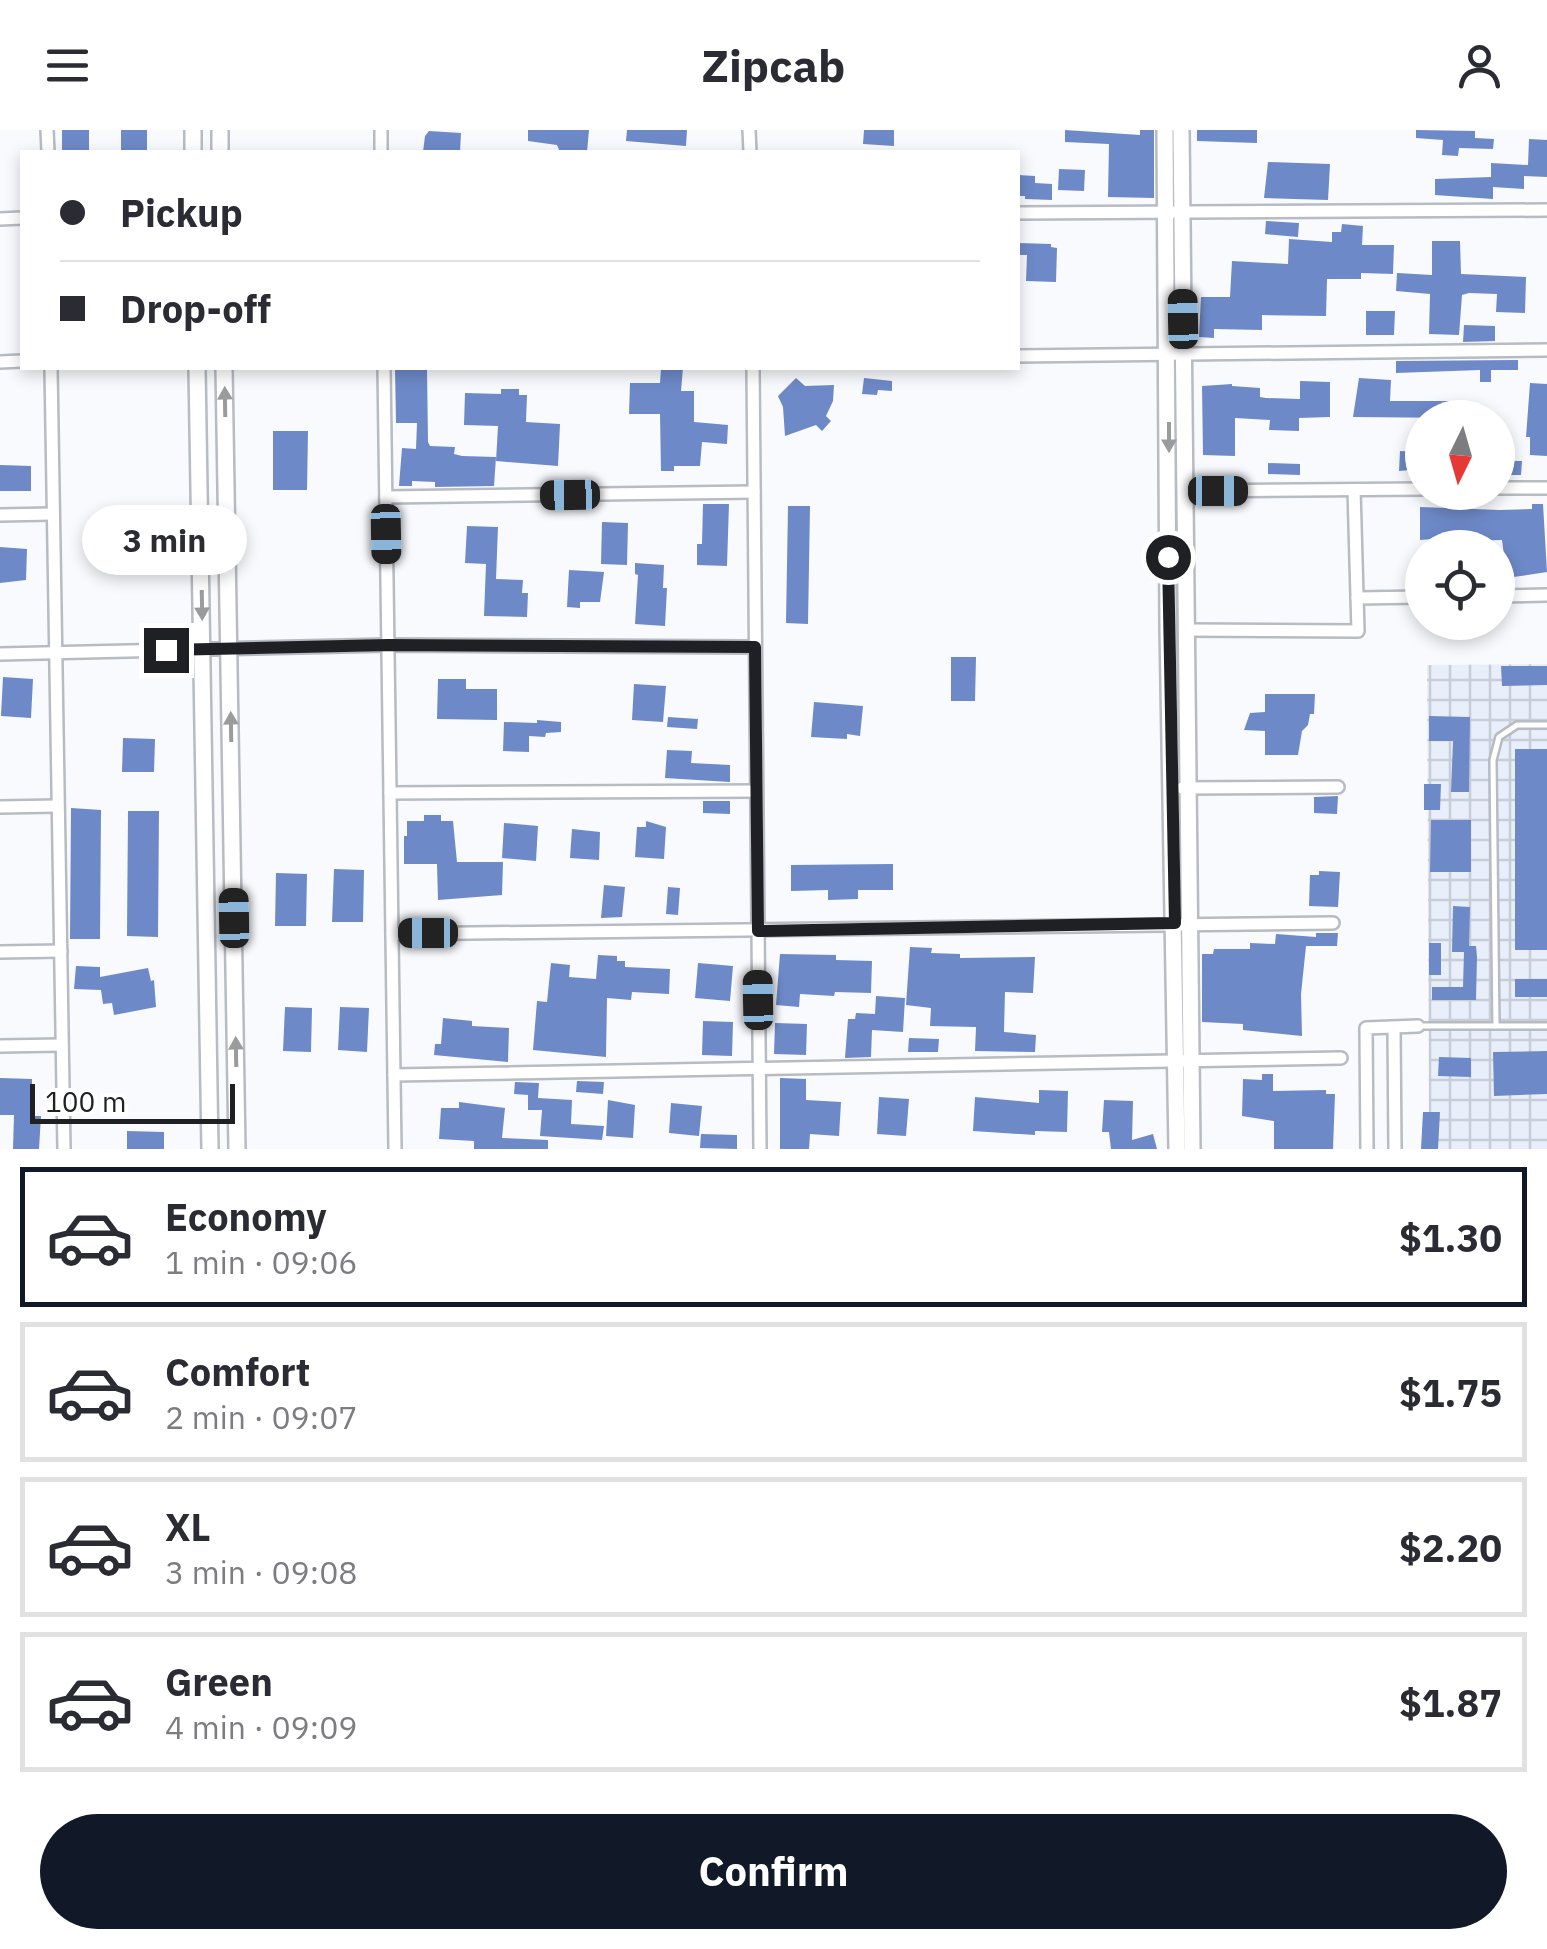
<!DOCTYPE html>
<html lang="en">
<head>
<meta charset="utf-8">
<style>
  body { margin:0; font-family:"IBM Plex Sans",sans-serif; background:#f7f7f7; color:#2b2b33; height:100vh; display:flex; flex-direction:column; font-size:38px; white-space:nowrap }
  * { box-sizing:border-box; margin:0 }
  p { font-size:32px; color:#7c7c81 }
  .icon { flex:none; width:55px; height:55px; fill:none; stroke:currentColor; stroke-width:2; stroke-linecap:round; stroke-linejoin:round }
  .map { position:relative; height:1019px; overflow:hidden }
  .panel { display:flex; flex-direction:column; background:#fff; flex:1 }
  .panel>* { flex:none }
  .hud { position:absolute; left:20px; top:20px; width:1000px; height:220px; border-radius:0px; box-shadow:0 5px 15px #0003; display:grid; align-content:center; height:220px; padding:0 40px; background:#fff }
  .needle { width:65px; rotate:185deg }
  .tools { position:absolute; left:1405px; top:270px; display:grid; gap:20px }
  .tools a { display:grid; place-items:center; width:110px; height:110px; border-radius:50%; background:#fff; box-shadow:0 5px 15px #0003; font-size:50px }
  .scale { position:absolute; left:30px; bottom:25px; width:205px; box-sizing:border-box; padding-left:10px; border:5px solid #1f2023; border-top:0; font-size:28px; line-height:35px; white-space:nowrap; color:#1f2023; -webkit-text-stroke:8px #fff; paint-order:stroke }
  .end { position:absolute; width:45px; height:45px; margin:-22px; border:12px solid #1f2023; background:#fff; box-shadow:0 0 0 5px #fff }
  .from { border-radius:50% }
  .bubble { position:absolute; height:70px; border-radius:35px; background:#fff; box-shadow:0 5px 15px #0003; font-size:32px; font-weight:800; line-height:70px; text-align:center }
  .car { position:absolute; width:30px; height:60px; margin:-30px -15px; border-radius:12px; box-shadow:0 0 8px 2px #0007; background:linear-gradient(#222 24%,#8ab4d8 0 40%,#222 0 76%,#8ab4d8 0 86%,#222 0) }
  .hud b { display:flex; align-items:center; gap:35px; height:95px; font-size:38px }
  .hud b+b { border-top:2px solid #e1e1e2 }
  .hud i { width:25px; height:25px; background:#2b2b33 }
  ul { padding:18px 0 0; list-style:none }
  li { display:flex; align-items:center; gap:30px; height:140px; margin:0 20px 15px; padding:0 20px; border:5px solid #e1e1e2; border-radius:0px }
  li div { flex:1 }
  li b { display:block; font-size:38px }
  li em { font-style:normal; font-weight:800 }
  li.active { border-color:#111827 }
  li>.icon { width:90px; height:90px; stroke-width:1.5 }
  .cta { display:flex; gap:20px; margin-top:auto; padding:20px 40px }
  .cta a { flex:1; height:115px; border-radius:60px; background:#111827; color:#fff; font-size:40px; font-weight:800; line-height:115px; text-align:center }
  header { display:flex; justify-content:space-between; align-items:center; height:130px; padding:0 40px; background:#fff; font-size:45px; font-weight:800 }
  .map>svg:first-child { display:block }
</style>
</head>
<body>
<header><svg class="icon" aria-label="menu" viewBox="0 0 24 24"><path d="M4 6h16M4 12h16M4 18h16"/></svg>Zipcab<svg class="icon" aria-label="person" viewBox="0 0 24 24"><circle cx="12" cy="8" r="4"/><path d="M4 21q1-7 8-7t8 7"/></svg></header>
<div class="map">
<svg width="1547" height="1019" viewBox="0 0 1547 1019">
  <defs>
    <pattern id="industrial-grid" width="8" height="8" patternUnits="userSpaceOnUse" patternTransform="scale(2.5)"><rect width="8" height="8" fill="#e9effa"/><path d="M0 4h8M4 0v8" fill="none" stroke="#c7cdd6"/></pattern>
  </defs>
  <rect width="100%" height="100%" fill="#f8fafe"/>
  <path fill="url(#industrial-grid)" d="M 1547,534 L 1547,1019 L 1429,1019 L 1427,535 Z"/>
  <g fill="#6d89c7">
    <rect x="62" y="0" width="27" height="22"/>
    <rect x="121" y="0" width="26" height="22"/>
    <path d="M 528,0 L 589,0 L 587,22 L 560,22 L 557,15 L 528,11 Z"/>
    <path d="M 627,0 L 687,0 L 686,16 L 626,11 Z"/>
    <path d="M 864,0 L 894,0 L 894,16 L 863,14 Z"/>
    <path d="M 1065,0 L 1140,5 L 1140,0 L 1154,0 L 1154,68 L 1108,67 L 1109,14 L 1065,12 Z"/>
    <path d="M 1197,0 L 1257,0 L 1257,13 L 1197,11 Z"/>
    <path d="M 1416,0 L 1475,1 L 1475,8 L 1494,9 L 1493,19 L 1459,18 L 1458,26 L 1442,25 L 1443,10 L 1416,8 Z"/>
    <path d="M 429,1 L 461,3 L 460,22 L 423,22 L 425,6 Z"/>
    <path d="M 1529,9 L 1547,10 L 1547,47 L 1524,46 L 1524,59 L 1493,57 L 1493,69 L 1435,65 L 1435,49 L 1491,47 L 1491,33 L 1528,35 Z"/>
    <path d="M 1268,32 L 1330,34 L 1328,70 L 1264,68 Z"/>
    <path d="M 1059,39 L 1085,40 L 1084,61 L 1058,60 Z"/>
    <path d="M 1018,45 L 1035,46 L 1035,53 L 1052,54 L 1052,70 L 1025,69 L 1025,66 L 1018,66 Z"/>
    <path d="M 1266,91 L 1299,93 L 1298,107 L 1265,104 Z"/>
    <path d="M 1342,94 L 1363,96 L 1362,115 L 1394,115 L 1393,144 L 1361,143 L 1361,149 L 1327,149 L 1326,186 L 1262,185 L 1262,200 L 1214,199 L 1214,208 L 1199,207 L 1201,167 L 1230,167 L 1232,131 L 1288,134 L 1289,109 L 1332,112 L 1332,102 L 1341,102 Z"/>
    <path d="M 1432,111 L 1460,111 L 1461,144 L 1526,147 L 1525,183 L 1496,182 L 1497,164 L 1469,163 L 1462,165 L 1459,205 L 1429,204 L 1430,164 L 1396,161 L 1397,143 L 1432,145 Z"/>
    <path d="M 1018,113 L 1051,114 L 1051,117 L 1057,118 L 1056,152 L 1026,151 L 1027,125 L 1018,125 Z"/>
    <path d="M 1366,181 L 1395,181 L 1394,205 L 1366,205 Z"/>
    <path d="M 1464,195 L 1495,196 L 1495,211 L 1463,212 Z"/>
    <path d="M 1518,230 L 1518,240 L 1491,240 L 1491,252 L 1480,252 L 1480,240 L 1396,243 L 1396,231 Z"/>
    <path d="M 395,238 L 427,238 L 428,312 L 430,316 L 455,317 L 454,324 L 462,326 L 496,327 L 494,356 L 435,357 L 435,352 L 412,351 L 412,356 L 399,356 L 402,318 L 416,319 L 417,293 L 396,293 Z"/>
    <path d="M 661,238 L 683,238 L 681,261 L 694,261 L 694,292 L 728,295 L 727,314 L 702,312 L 700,336 L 674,336 L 674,341 L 661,341 L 660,284 L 629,284 L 630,253 L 660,253 Z"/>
    <path d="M 796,248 L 805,256 L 834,255 L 833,271 L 826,286 L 831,291 L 822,301 L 816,295 L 785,306 L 783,277 L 778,266 Z"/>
    <path d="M 864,248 L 892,251 L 892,261 L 878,260 L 877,265 L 862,264 Z"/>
    <path d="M 1359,248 L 1391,250 L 1390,271 L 1463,271 L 1462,288 L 1353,287 Z"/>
    <path d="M 1300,251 L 1330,252 L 1330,287 L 1299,288 L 1299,301 L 1269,300 L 1270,290 L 1235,288 L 1235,326 L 1203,325 L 1202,256 L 1232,254 L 1232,256 L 1260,258 L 1260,267 L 1266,268 L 1300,269 Z"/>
    <path d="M 1530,253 L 1547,254 L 1547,326 L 1530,325 L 1530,307 L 1526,307 Z"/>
    <path d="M 501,259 L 519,259 L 519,265 L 527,265 L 526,292 L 560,294 L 558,336 L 496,331 L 498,296 L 464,295 L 465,263 L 501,264 Z"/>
    <path d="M 273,301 L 308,301 L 307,360 L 273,360 Z"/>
    <path d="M 1400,321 L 1422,322 L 1422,339 L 1399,341 Z"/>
    <path d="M 1498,331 L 1522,331 L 1521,345 L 1498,345 Z"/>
    <path d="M 1268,333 L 1300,334 L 1300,345 L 1268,344 Z"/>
    <path d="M 0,335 L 31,336 L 31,361 L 0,361 Z"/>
    <path d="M 703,374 L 729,374 L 727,436 L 697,435 L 697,414 L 702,414 Z"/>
    <path d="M 1532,374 L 1543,374 L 1547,442 L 1507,448 L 1502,410 L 1457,411 L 1458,418 L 1434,418 L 1433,409 L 1420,410 L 1420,377 L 1500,380 L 1532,379 Z"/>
    <path d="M 788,376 L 810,376 L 808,494 L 786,493 Z"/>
    <path d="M 602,392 L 628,393 L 627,435 L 601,434 Z"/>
    <path d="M 467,396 L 498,397 L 496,449 L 523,450 L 522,463 L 528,463 L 527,487 L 484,486 L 486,434 L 465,433 Z"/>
    <path d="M 0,417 L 27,419 L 26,450 L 0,453 Z"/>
    <path d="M 635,433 L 664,435 L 663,458 L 667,458 L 665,496 L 635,494 L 638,445 L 635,444 Z"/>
    <path d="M 569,440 L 604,442 L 600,472 L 580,472 L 580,478 L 567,477 Z"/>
    <path d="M 951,527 L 976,527 L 975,571 L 951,571 Z"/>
    <path d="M 1501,536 L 1547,536 L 1547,555 L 1502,556 Z"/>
    <path d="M 3,547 L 33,549 L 31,588 L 1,586 Z"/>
    <path d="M 438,549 L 466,549 L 466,559 L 497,559 L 497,590 L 437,589 Z"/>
    <path d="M 634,554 L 666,556 L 663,592 L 632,590 Z"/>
    <path d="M 1265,564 L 1315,564 L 1314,584 L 1310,584 L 1308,595 L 1302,601 L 1298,625 L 1265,625 L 1265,601 L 1244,600 L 1250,583 L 1265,582 Z"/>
    <path d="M 814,572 L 863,576 L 860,606 L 847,604 L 847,609 L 811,607 Z"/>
    <path d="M 1429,586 L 1470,587 L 1469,662 L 1451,662 L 1453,611 L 1429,611 Z"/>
    <path d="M 668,587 L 698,589 L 697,599 L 667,597 Z"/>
    <path d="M 537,590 L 561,592 L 561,602 L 546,603 L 545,607 L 529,606 L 529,622 L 503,621 L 504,592 L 537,593 Z"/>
    <path d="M 123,608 L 155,609 L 154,642 L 122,642 Z"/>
    <rect x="1515" y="619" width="32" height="201"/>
    <path d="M 667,620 L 692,621 L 691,633 L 730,635 L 730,652 L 665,648 Z"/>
    <path d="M 1424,654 L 1441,654 L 1440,680 L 1424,680 Z"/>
    <path d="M 1338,666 L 1337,684 L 1314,683 L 1314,667 Z"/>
    <path d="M 703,671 L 730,671 L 730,684 L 703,683 Z"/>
    <path d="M 71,678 L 101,680 L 100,809 L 70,809 Z"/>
    <path d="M 128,681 L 159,681 L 158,807 L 127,806 Z"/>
    <path d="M 424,685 L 441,685 L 441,691 L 453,691 L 457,732 L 503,732 L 502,765 L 438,770 L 437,734 L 404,734 L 404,706 L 407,706 L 407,691 L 424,691 Z"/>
    <path d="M 1431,690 L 1471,690 L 1471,742 L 1430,742 Z"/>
    <path d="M 646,691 L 666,697 L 664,729 L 635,727 L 637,697 L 646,697 Z"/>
    <path d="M 504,693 L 538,696 L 536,731 L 502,728 Z"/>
    <path d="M 572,699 L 600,702 L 599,730 L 570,728 Z"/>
    <path d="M 893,734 L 893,760 L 858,760 L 858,769 L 828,770 L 828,760 L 791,761 L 791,735 Z"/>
    <path d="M 334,739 L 364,740 L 363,792 L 332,792 Z"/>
    <path d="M 1319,741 L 1340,742 L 1338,777 L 1309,776 L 1310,745 L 1319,745 Z"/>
    <path d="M 276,743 L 307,744 L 306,796 L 275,796 Z"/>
    <path d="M 604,755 L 625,757 L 622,787 L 601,788 Z"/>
    <path d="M 668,757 L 680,758 L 678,785 L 666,784 Z"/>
    <path d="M 1453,776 L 1470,777 L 1469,816 L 1476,816 L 1477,827 L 1476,870 L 1432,870 L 1432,857 L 1463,857 L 1464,822 L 1452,822 Z"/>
    <path d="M 1316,803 L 1338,803 L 1337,816 L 1306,816 L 1301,864 L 1302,906 L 1243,900 L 1243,894 L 1202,892 L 1202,824 L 1213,824 L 1214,819 L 1250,819 L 1250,813 L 1275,814 L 1276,804 L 1316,807 Z"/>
    <rect x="1429" y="813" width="12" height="32"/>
    <path d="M 910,817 L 932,818 L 931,823 L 960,824 L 960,828 L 1035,827 L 1033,863 L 1005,862 L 1004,902 L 1036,905 L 1035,922 L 975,921 L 976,897 L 930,896 L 931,878 L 906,875 Z"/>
    <path d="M 780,824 L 836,825 L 836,830 L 872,831 L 871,863 L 835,862 L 834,866 L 800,864 L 799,877 L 776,875 Z"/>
    <path d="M 598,825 L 617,826 L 617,831 L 625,831 L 625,837 L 670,839 L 669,864 L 632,862 L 631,870 L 607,868 L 606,927 L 533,920 L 537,871 L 547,872 L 551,833 L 570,835 L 569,847 L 596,849 Z"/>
    <path d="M 698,833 L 733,836 L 730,871 L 695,868 Z"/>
    <path d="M 76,836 L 100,837 L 100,847 L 148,838 L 151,851 L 154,850 L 156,877 L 114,885 L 112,873 L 103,874 L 101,860 L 74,859 Z"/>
    <rect x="1515" y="849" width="32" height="18"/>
    <path d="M 876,866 L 905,868 L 903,902 L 872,900 L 871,927 L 845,928 L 848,889 L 855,889 L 856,883 L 875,884 Z"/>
    <path d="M 285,877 L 312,878 L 311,922 L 283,921 Z"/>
    <path d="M 340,877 L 369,878 L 367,922 L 338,920 Z"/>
    <path d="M 443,888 L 472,891 L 472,896 L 509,898 L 508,932 L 434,925 L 435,914 L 441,914 Z"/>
    <path d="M 703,891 L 733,892 L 732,926 L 702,925 Z"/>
    <path d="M 775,893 L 807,894 L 806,925 L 774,924 Z"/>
    <path d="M 909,908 L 939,909 L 938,922 L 908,922 Z"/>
    <path d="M 1547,921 L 1547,964 L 1494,966 L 1493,922 Z"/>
    <path d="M 1439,927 L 1471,928 L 1471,947 L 1438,946 Z"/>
    <path d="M 1262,944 L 1273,944 L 1273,961 L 1326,960 L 1326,964 L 1335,964 L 1333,1019 L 1274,1019 L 1274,991 L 1242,986 L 1243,949 L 1262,950 Z"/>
    <path d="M 0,948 L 32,949 L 32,986 L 41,986 L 39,1019 L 13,1019 L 14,985 L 0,985 Z"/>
    <path d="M 780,948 L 806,949 L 806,970 L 841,972 L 839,1006 L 810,1004 L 809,1019 L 780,1019 Z"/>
    <path d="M 577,951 L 604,952 L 603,964 L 576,962 Z"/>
    <path d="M 515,952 L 539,953 L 538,968 L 572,970 L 571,994 L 604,996 L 602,1010 L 540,1006 L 542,980 L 528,980 L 528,965 L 514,964 Z"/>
    <path d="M 1039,960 L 1068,961 L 1067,1002 L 1035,1001 L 1035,1005 L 973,1001 L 975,967 L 1039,973 Z"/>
    <path d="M 879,967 L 909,969 L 906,1006 L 877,1004 Z"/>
    <path d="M 608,970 L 635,975 L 633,1008 L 606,1006 Z"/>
    <path d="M 1104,970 L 1133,971 L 1132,1010 L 1153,1004 L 1157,1019 L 1111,1019 L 1109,1002 L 1102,1002 Z"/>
    <path d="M 459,972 L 505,978 L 502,1008 L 548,1010 L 548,1019 L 474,1019 L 474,1011 L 439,1009 L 441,978 L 459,978 Z"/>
    <path d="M 671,973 L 702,976 L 699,1006 L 669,1003 Z"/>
    <path d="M 1423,982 L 1440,982 L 1438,1019 L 1421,1019 Z"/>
    <path d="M 127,1001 L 164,1002 L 164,1019 L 127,1019 Z"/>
    <path d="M 701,1004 L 737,1005 L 737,1019 L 700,1018 Z"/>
  </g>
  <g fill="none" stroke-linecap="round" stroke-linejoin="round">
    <g stroke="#b7bbc2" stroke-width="10">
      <g id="lane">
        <path d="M 1421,896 L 1547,896"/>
        <path d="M 1496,896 L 1493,630 L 1499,607 L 1517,595 L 1547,595"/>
      </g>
    </g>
    <g stroke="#b7bbc2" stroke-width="16">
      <g id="street">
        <path d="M 47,0 L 48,22"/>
        <path d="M 381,0 L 381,22"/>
        <path d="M 749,0 L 750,22"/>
        <path d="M 1018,83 L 1547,80"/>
        <path d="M 0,89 L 22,88"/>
        <path d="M 1018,226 L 1547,220"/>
        <path d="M 0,232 L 22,231"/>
        <path d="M 51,238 L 64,1019"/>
        <path d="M 384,238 L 395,1019"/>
        <path d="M 753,238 L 760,1019"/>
        <path d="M 1498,358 L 1547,358"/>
        <path d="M 1185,361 L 1422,359"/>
        <path d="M 386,367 L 754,362"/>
        <path d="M 0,385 L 52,384"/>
        <path d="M 1498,466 L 1547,465"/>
        <path d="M 1357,468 L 1422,467"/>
        <path d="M 1186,500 L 1358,501 L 1354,360"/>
        <path d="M 0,524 L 388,515 L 755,517"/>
        <path d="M 1182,658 L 1338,657"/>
        <path d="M 390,663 L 756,661"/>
        <path d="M 0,677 L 57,676"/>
        <path d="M 392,804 L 1333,793"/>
        <path d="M 0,822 L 61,821"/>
        <path d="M 1394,898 L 1395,1019"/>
        <path d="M 0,916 L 62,915"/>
        <path d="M 394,945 L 1341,928"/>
        <path d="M 1367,1019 L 1366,898 L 1418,896"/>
      </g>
    </g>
    <g stroke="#b7bbc2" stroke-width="20">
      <g id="secondary">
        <path d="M 193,0 L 193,22"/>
        <path d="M 220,0 L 220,22"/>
        <path d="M 1165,0 L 1168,497 L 1177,1019"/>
        <path d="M 1181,0 L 1192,1019"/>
        <path d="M 197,238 L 210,1019"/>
        <path d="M 224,238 L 237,1019"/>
      </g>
    </g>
    <use href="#lane" stroke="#fff" stroke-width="5"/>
    <use href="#street" stroke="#fff" stroke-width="11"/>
    <use href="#secondary" stroke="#fff" stroke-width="15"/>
  </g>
  <defs><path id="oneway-solid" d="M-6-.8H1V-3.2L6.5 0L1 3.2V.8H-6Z" transform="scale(2.5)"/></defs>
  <g fill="#9a9b9c">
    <use href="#oneway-solid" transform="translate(225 272) rotate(-91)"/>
    <use href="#oneway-solid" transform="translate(1169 307) rotate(90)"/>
    <use href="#oneway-solid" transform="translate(202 475) rotate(89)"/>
    <use href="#oneway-solid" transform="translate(231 597) rotate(-91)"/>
    <use href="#oneway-solid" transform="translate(236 922) rotate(-91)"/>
  </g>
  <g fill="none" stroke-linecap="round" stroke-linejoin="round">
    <path stroke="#1f2023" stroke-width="12" d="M 166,520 L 388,515 L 755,517 L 758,801 L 1175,793 L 1168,427"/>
  </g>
</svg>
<div class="tools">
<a><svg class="needle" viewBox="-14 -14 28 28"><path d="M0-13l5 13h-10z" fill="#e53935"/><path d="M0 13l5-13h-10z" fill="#7c7c81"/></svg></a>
<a><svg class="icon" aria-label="locate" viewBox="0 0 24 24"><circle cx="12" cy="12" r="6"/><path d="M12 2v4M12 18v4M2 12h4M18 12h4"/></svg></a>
</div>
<div class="scale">100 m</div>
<i class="end from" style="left:1168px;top:427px"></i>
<i class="end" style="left:166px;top:520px"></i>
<div class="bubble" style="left:82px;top:375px;width:165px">3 min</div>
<i class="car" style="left:1183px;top:189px;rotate:359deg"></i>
<i class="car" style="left:1218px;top:361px;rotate:90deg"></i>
<i class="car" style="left:570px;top:365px;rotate:269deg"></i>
<i class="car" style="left:386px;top:404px;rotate:179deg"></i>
<i class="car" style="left:234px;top:788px;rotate:359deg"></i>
<i class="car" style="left:428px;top:803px;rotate:270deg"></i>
<i class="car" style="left:758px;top:870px;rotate:359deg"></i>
<div class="hud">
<b><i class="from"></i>Pickup</b>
<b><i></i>Drop-off</b>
</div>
</div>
<section class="panel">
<ul>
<li class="active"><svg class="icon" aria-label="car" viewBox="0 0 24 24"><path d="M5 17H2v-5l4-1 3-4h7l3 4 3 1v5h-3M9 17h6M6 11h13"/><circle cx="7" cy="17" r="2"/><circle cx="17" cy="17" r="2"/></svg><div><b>Economy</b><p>1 min · 09:06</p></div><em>$1.30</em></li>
<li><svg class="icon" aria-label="car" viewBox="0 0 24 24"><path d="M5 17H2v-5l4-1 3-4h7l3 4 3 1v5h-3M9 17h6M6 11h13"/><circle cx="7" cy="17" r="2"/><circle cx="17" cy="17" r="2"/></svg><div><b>Comfort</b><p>2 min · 09:07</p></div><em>$1.75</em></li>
<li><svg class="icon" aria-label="car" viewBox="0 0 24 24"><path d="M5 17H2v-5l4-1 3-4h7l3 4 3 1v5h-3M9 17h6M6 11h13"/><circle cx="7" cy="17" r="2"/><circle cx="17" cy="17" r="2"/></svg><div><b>XL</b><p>3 min · 09:08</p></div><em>$2.20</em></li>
<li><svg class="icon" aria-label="car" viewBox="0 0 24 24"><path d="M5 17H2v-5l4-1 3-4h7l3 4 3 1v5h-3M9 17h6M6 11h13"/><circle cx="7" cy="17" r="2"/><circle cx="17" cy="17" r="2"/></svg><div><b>Green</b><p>4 min · 09:09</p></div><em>$1.87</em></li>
</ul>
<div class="cta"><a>Confirm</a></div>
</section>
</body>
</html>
